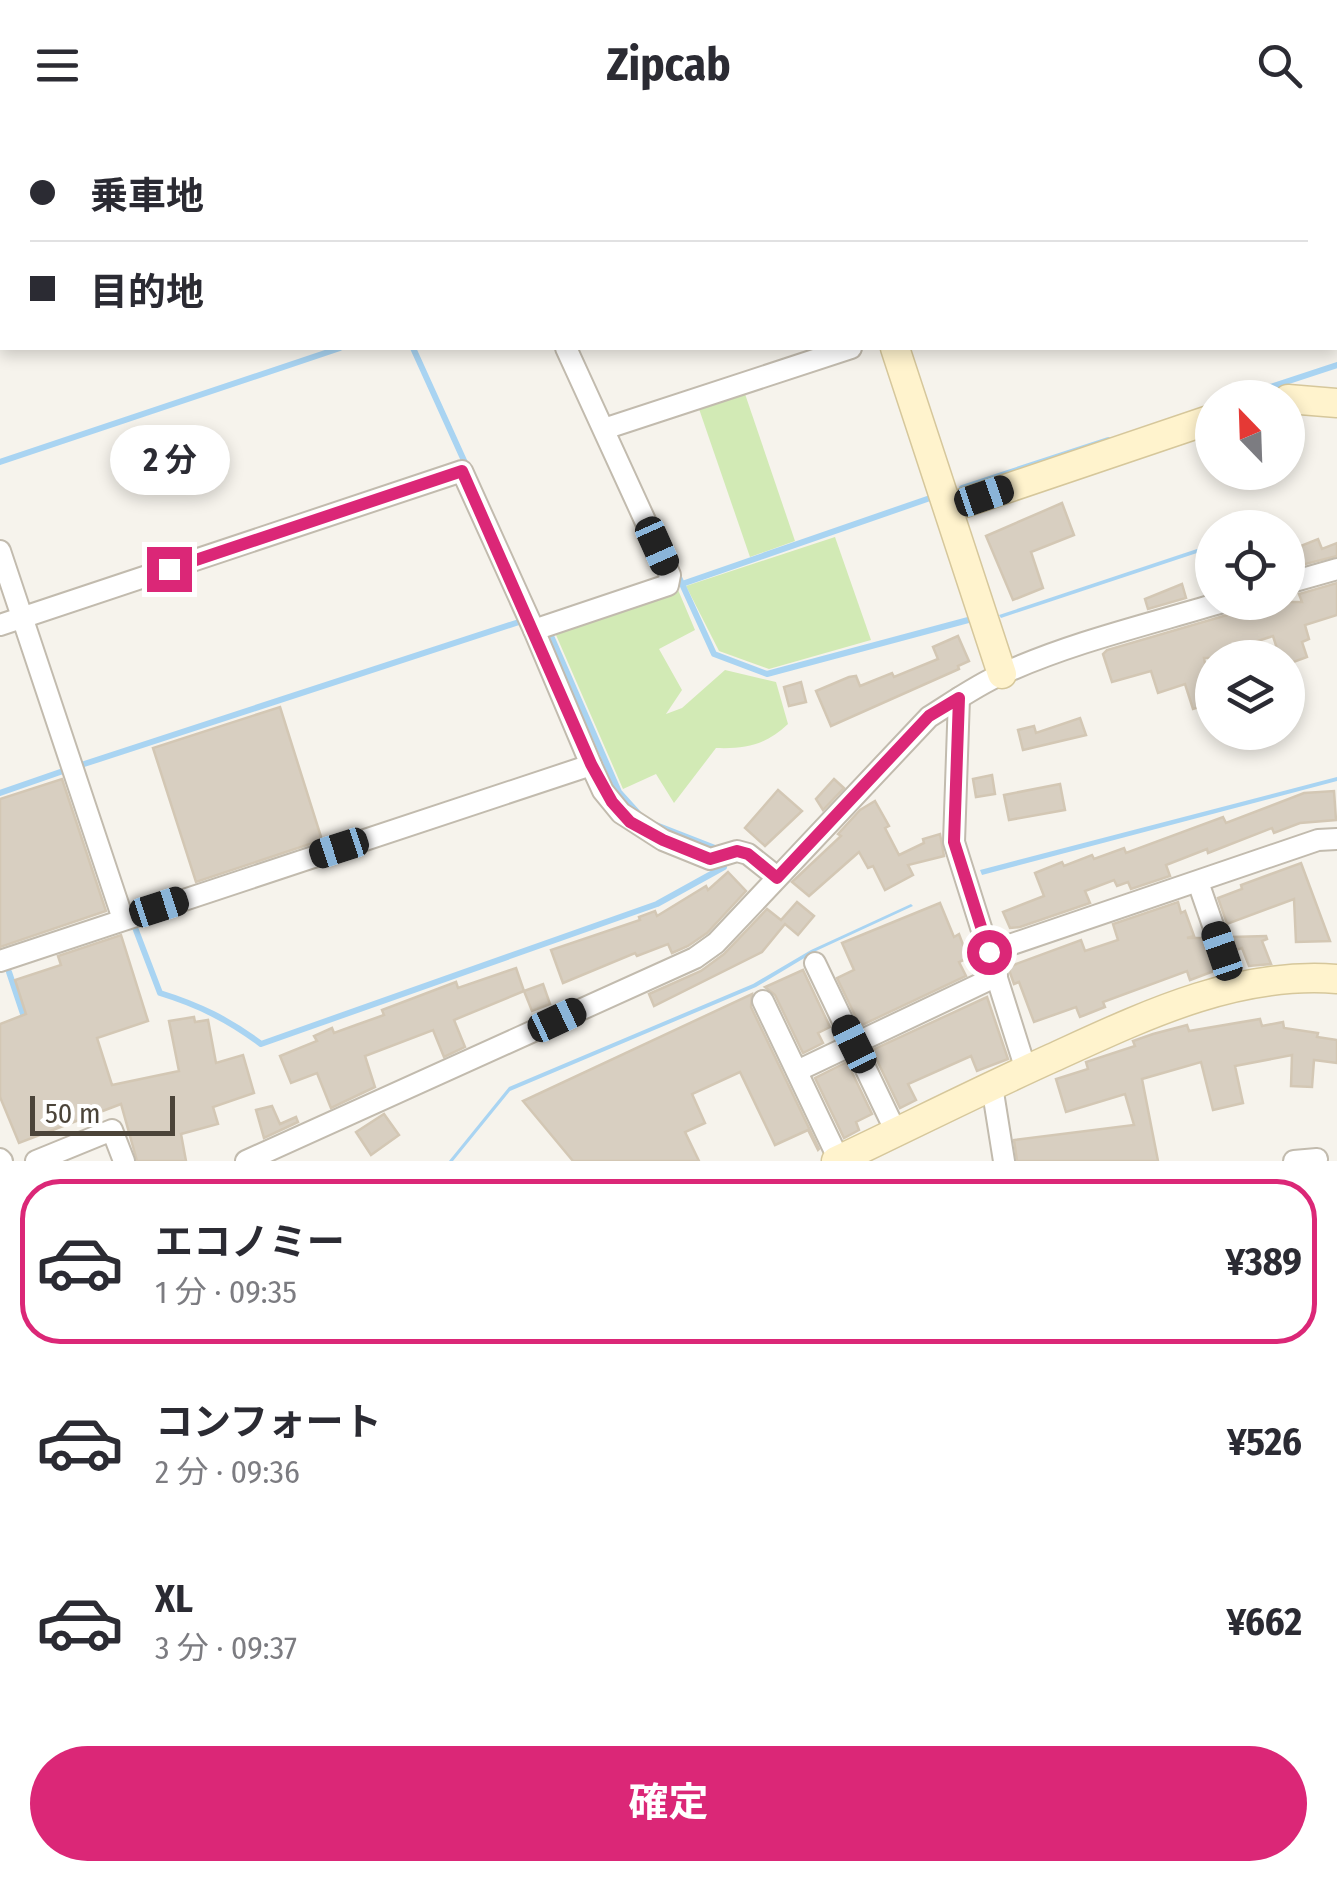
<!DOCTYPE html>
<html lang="ja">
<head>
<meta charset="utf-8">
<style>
  body { margin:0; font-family:"Fira Sans Condensed","Noto Sans JP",sans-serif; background:#f7f7f7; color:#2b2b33; height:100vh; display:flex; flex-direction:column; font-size:38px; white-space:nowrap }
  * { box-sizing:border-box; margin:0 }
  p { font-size:32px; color:#7c7c81 }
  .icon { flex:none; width:55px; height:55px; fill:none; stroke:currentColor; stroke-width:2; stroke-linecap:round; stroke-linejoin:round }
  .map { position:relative; height:1031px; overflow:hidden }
  .drawer { display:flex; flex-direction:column; background:#fff; flex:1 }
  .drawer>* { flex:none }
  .hud { position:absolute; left:0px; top:0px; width:1338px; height:220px; box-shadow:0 5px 15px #0003; display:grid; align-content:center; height:220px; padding:0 30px; background:#fff }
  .needle { width:65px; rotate:337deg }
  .buttons { position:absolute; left:1195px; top:250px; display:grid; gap:20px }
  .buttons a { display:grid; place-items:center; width:110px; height:110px; border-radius:50%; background:#fff; box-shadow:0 5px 15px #0003; font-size:50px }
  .scale { position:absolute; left:30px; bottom:25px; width:145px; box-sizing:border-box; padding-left:10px; border:5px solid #4b4439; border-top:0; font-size:28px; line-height:35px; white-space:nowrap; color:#4b4439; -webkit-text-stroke:8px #fff; paint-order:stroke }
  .end { position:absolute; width:45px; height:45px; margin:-22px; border:12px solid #db2777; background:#fff; box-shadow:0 0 0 5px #fff }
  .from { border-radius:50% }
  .bubble { position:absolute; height:70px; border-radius:35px; background:#fff; box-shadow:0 5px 15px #0003; font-size:32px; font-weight:700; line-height:70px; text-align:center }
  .car { position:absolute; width:30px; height:60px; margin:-30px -15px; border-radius:12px; box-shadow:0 0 8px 2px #0007; background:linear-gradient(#222 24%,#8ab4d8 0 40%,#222 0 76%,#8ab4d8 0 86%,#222 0) }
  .hud b { display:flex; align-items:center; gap:35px; height:95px; font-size:38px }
  .hud b+b { border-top:2px solid #e1e1e2 }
  .hud i { width:25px; height:25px; background:#2b2b33 }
  ul { padding:18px 0 0; list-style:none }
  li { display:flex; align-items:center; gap:30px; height:165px; margin:0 20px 15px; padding:0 10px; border:5px solid transparent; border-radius:40px }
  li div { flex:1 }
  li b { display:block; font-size:38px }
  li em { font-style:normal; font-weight:700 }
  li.current { border-color:#db2777 }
  li>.icon { width:90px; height:90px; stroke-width:1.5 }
  .cta { display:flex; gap:20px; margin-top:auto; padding:20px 30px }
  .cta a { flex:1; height:115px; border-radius:60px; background:#db2777; color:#fff; font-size:40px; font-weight:700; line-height:115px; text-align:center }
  header { display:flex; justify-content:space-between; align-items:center; height:130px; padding:0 30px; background:#fff; font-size:45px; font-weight:700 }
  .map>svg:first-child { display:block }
</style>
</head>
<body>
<header><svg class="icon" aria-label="menu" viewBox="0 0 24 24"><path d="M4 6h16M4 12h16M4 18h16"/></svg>Zipcab<svg class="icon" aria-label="search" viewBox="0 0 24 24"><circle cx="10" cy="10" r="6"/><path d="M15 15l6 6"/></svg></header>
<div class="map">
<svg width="1337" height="1031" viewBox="0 0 1337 1031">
  <rect width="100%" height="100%" fill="#f6f3ec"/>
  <g fill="#d2eab5">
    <path d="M 744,261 L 795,411 L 750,427 L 698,276 Z"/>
    <path d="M 835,407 L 871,510 L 769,539 L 719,521 L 686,456 Z"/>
    <path d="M 676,455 L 695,500 L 659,519 L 682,560 L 666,584 L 682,578 L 725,540 L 776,552 L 788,594 C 766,615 746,619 716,618 L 674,673 L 656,644 L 623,659 L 553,498 Z"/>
  </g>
  <g fill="#a9d4f2">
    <path d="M 1212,414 L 1212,418 L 1001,488 L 999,485 Z"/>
    <path d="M 1337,647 L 1337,651 L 982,745 L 980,740 Z"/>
    <path d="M 911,774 L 913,776 L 816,821 L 756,857 L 510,961 L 453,1031 L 449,1031 L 509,957 L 753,854 L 811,820 Z"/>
  </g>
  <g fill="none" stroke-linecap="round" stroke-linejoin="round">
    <g stroke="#a9d4f2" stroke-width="6">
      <path d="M 116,2 L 119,0"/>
      <path d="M 953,2 L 961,0"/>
      <path d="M 0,115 L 2,112"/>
      <path d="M 1335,134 L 1337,140"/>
      <path d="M 413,218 L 466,335"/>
      <path d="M 1237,268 L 1337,235"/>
      <path d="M 0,332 L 340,218"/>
      <path d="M 962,358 L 1108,310"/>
      <path d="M 677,443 L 714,524 L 767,544 L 972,489"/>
      <path d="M 682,454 L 933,367"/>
      <path d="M 548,499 L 619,662 L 638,683"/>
      <path d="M 82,638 L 81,635 L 525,490"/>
      <path d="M 0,663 L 66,640"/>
      <path d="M 656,695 L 715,718"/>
      <path d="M 134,795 L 160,863 C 199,875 229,890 261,914 L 657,774 L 724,737 L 723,732"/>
      <path d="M 9,842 L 26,893"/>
    </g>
  </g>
  <g fill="#d8cfc1" stroke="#d3c7b4" stroke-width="2.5">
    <path d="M 1062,373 L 1074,405 L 1031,422 L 1043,458 L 1013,470 L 986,406 Z"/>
    <path d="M 1318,409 L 1322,419 L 1337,413 L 1337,426 L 1290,438 L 1288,421 Z"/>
    <path d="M 1337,453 L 1337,485 L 1305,495 L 1309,509 L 1302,512 L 1307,527 L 1288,534 L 1288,528 L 1280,528 L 1273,506 L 1233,519 L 1235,528 L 1204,528 L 1212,573 L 1193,579 L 1185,554 L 1158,563 L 1151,541 L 1112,552 L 1103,524 L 1107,520 L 1227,485 L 1246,476 L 1247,479 L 1266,472 L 1302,472 L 1299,464 Z"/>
    <path d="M 1182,454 L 1186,468 L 1148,479 L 1145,469 Z"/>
    <path d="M 958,506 L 969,531 L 958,536 L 959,539 L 831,596 L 816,561 L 849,547 L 856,546 L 860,556 L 892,543 L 894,547 L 938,529 L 933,517 Z"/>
    <path d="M 801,552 L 806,572 L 789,576 L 784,557 Z"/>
    <path d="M 280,577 L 322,710 L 196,752 L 153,618 Z"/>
    <path d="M 1080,588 L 1086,605 L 1023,620 L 1018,600 L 1034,596 L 1036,603 Z"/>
    <path d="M 992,645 L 995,664 L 976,667 L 973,649 Z"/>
    <path d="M 62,649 L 106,781 L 0,817 L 0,669 Z"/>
    <path d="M 834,649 L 844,658 L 823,680 L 816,669 Z"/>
    <path d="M 1060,654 L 1065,680 L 1009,690 L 1004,665 Z"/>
    <path d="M 778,660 L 802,681 L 765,716 L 745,698 Z"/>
    <path d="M 1334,661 L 1336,690 L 1300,693 L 1274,703 L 1272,698 L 1208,723 L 1207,719 L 1166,735 L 1170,746 L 1131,759 L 1128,752 L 1117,756 L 1114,750 L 1085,761 L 1090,773 L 1020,797 L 1010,798 L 1003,782 L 1044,766 L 1035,743 L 1062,732 L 1064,736 L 1092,725 L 1094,729 L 1124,718 L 1126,723 L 1223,687 L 1226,693 L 1304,663 Z"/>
    <path d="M 875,671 L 889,696 L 885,698 L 899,725 L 924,713 L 923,709 L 940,704 L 944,726 L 908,735 L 913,745 L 885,760 L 873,736 L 868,738 L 859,722 L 809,766 L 792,752 L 841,706 L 838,704 L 860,680 Z"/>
    <path d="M 1301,733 L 1330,811 L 1296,812 L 1294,769 L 1227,794 L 1218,768 L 1242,759 L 1241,755 Z"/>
    <path d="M 728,742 L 746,761 L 707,803 L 688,816 L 672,823 L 668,814 L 637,826 L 635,823 L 563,853 L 551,820 L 640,790 L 639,787 L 655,781 L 657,786 L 706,756 L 708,760 Z"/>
    <path d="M 797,772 L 814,786 L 798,805 L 785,794 L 762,822 L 654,876 L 649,864 L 701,841 L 724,824 L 767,779 L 781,790 Z"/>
    <path d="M 1178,772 L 1181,783 L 1185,781 L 1194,806 L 1187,808 L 1203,808 L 1214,841 L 1190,850 L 1187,841 L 1103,872 L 1105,877 L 1080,887 L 1076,877 L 1034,892 L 1019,852 L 1014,854 L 1008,837 L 1081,810 L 1085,821 L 1118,810 L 1113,794 Z"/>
    <path d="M 940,773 L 954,807 L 959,804 L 968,828 L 959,832 L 966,846 L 860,896 L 837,848 L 854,840 L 842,813 Z"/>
    <path d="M 121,805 L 148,891 L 97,908 L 112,955 L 179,941 L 169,891 L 194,887 L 195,892 L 208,890 L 216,933 L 243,925 L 254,963 L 213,977 L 218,994 L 181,1004 L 186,1031 L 137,1031 L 121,974 L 19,1013 L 0,967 L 0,894 L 26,884 L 15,850 L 61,835 L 58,826 Z"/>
    <path d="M 1266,806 L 1267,809 L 1262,811 L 1271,834 L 1249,836 L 1242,818 L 1236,820 L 1232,807 Z"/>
    <path d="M 516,838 L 524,861 L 454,890 L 465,917 L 444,927 L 433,900 L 365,926 L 375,957 L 331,978 L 317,943 L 291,953 L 280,926 L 317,911 L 314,906 L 332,898 L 334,903 L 356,895 L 384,885 L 382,880 L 456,852 L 458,858 Z"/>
    <path d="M 803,840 L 830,897 L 818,903 L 823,913 L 803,923 L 775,865 L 765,857 Z"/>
    <path d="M 543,854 L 550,874 L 532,881 L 524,861 Z"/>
    <path d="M 752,864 L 751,877 L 819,1019 L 818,1020 L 808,1000 L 775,1015 L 740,942 L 692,964 L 705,993 L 685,1002 L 699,1031 L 573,1031 L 523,971 Z"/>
    <path d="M 987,867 L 1008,929 L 977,941 L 971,926 L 908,954 L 916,970 L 900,978 L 872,920 Z"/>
    <path d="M 1260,889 L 1262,896 L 1283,892 L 1284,898 L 1318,903 L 1317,907 L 1337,910 L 1337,933 L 1314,930 L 1312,957 L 1291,956 L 1292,925 L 1235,936 L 1243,973 L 1213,980 L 1201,932 L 1142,949 L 1158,1031 L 1017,1031 L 1014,1010 L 1134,995 L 1125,964 L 1066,982 L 1056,949 L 1088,939 L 1086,932 L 1135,916 L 1133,911 L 1153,904 L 1187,895 L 1189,901 Z"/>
    <path d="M 847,932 L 872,984 L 856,992 L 859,1000 L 844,1008 L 815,948 Z"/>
    <path d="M 272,976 L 280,994 L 296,987 L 298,992 L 264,1008 L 256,980 Z"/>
    <path d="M 384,984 L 399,1005 L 371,1025 L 356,1002 Z"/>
  </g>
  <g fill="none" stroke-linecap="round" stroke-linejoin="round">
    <g stroke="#c2bbae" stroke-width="24">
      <g id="street">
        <path d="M 1298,0 L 1299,2"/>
        <path d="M 1335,55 L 1337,55"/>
        <path d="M 1335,113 L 1337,120"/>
        <path d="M 604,299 L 851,218"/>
        <path d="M 0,421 L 123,789"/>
        <path d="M 1288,453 L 1337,439"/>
        <path d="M 0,495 L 462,341 L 534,500 L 668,455 L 670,445 L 566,218"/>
        <path d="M 534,500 L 591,635 L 603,661 L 621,683 L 663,710 L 710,729 L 737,721 L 748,724 L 777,747"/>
        <path d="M 959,568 L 954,712 L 1026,940"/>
        <path d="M 1198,752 L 1234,856"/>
        <path d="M 989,822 L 1318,710 L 1337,709"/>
        <path d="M 0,831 L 591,635"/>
        <path d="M 815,833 L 896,1002"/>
        <path d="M 763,871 L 839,1030"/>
        <path d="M 797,941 L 997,846"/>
        <path d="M 992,956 L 1004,1031"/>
        <path d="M 0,1029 L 2,1031"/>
        <path d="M 36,1031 L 112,1000 L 124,1031"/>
        <path d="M 246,1031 L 695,828 L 716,813 L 929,587 C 953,572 977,555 1002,544 C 1072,512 1150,494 1223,472"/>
        <path d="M 1294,1031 L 1317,1029"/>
      </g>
    </g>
    <g stroke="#d6c79b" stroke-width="31">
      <g id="secondary">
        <path d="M 823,0 L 824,2"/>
        <path d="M 454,2 L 459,0"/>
        <path d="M 0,196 L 2,196"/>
        <path d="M 895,218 L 1002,544"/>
        <path d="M 1288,269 L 1337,273"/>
        <path d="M 949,378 L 1212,289"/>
        <path d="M 836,1031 C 908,997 979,961 1052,928 C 1142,887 1235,841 1337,849"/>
      </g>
    </g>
    <use href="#street" stroke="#fff" stroke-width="20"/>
    <use href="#secondary" stroke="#fff3cd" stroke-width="28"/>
  </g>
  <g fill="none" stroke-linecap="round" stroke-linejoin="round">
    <path stroke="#db2777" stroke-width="12" d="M 169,439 L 462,341 L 591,634 L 612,672 L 630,692 L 663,710 L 710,729 L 737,721 L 748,724 L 777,748 L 929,586 L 959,568 L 954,712 L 989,822"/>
  </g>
</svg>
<div class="buttons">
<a><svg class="needle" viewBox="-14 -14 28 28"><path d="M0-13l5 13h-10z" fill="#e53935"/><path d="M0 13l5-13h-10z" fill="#7c7c81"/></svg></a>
<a><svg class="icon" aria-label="locate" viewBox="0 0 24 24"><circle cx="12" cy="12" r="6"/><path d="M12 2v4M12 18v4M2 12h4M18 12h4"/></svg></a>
<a><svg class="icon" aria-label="layers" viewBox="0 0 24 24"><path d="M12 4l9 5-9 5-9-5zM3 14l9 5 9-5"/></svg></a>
</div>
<div class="scale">50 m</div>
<i class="end from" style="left:989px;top:822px"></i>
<i class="end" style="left:169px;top:439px"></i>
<div class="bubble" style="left:110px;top:295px;width:120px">2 分</div>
<i class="car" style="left:984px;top:366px;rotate:71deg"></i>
<i class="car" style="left:657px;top:416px;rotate:156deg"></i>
<i class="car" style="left:339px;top:718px;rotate:252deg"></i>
<i class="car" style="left:159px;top:777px;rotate:72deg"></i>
<i class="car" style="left:1222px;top:821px;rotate:341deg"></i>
<i class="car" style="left:557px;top:890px;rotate:65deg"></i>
<i class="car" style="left:854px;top:914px;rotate:334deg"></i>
<div class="hud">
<b><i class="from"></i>乗車地</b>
<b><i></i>目的地</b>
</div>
</div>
<section class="drawer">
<ul>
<li class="current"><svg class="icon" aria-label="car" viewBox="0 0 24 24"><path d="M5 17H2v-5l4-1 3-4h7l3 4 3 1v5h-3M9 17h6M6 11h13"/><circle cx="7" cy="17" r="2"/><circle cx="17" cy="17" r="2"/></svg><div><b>エコノミー</b><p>1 分 · 09:35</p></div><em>¥389</em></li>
<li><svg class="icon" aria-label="car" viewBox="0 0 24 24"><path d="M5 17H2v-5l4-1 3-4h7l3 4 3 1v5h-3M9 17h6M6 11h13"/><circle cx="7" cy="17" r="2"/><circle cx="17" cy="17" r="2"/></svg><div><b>コンフォート</b><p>2 分 · 09:36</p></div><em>¥526</em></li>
<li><svg class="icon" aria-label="car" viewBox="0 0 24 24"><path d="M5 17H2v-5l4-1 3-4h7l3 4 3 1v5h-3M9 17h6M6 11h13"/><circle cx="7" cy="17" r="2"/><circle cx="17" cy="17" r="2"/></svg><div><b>XL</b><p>3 分 · 09:37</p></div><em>¥662</em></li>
</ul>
<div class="cta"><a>確定</a></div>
</section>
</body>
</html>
